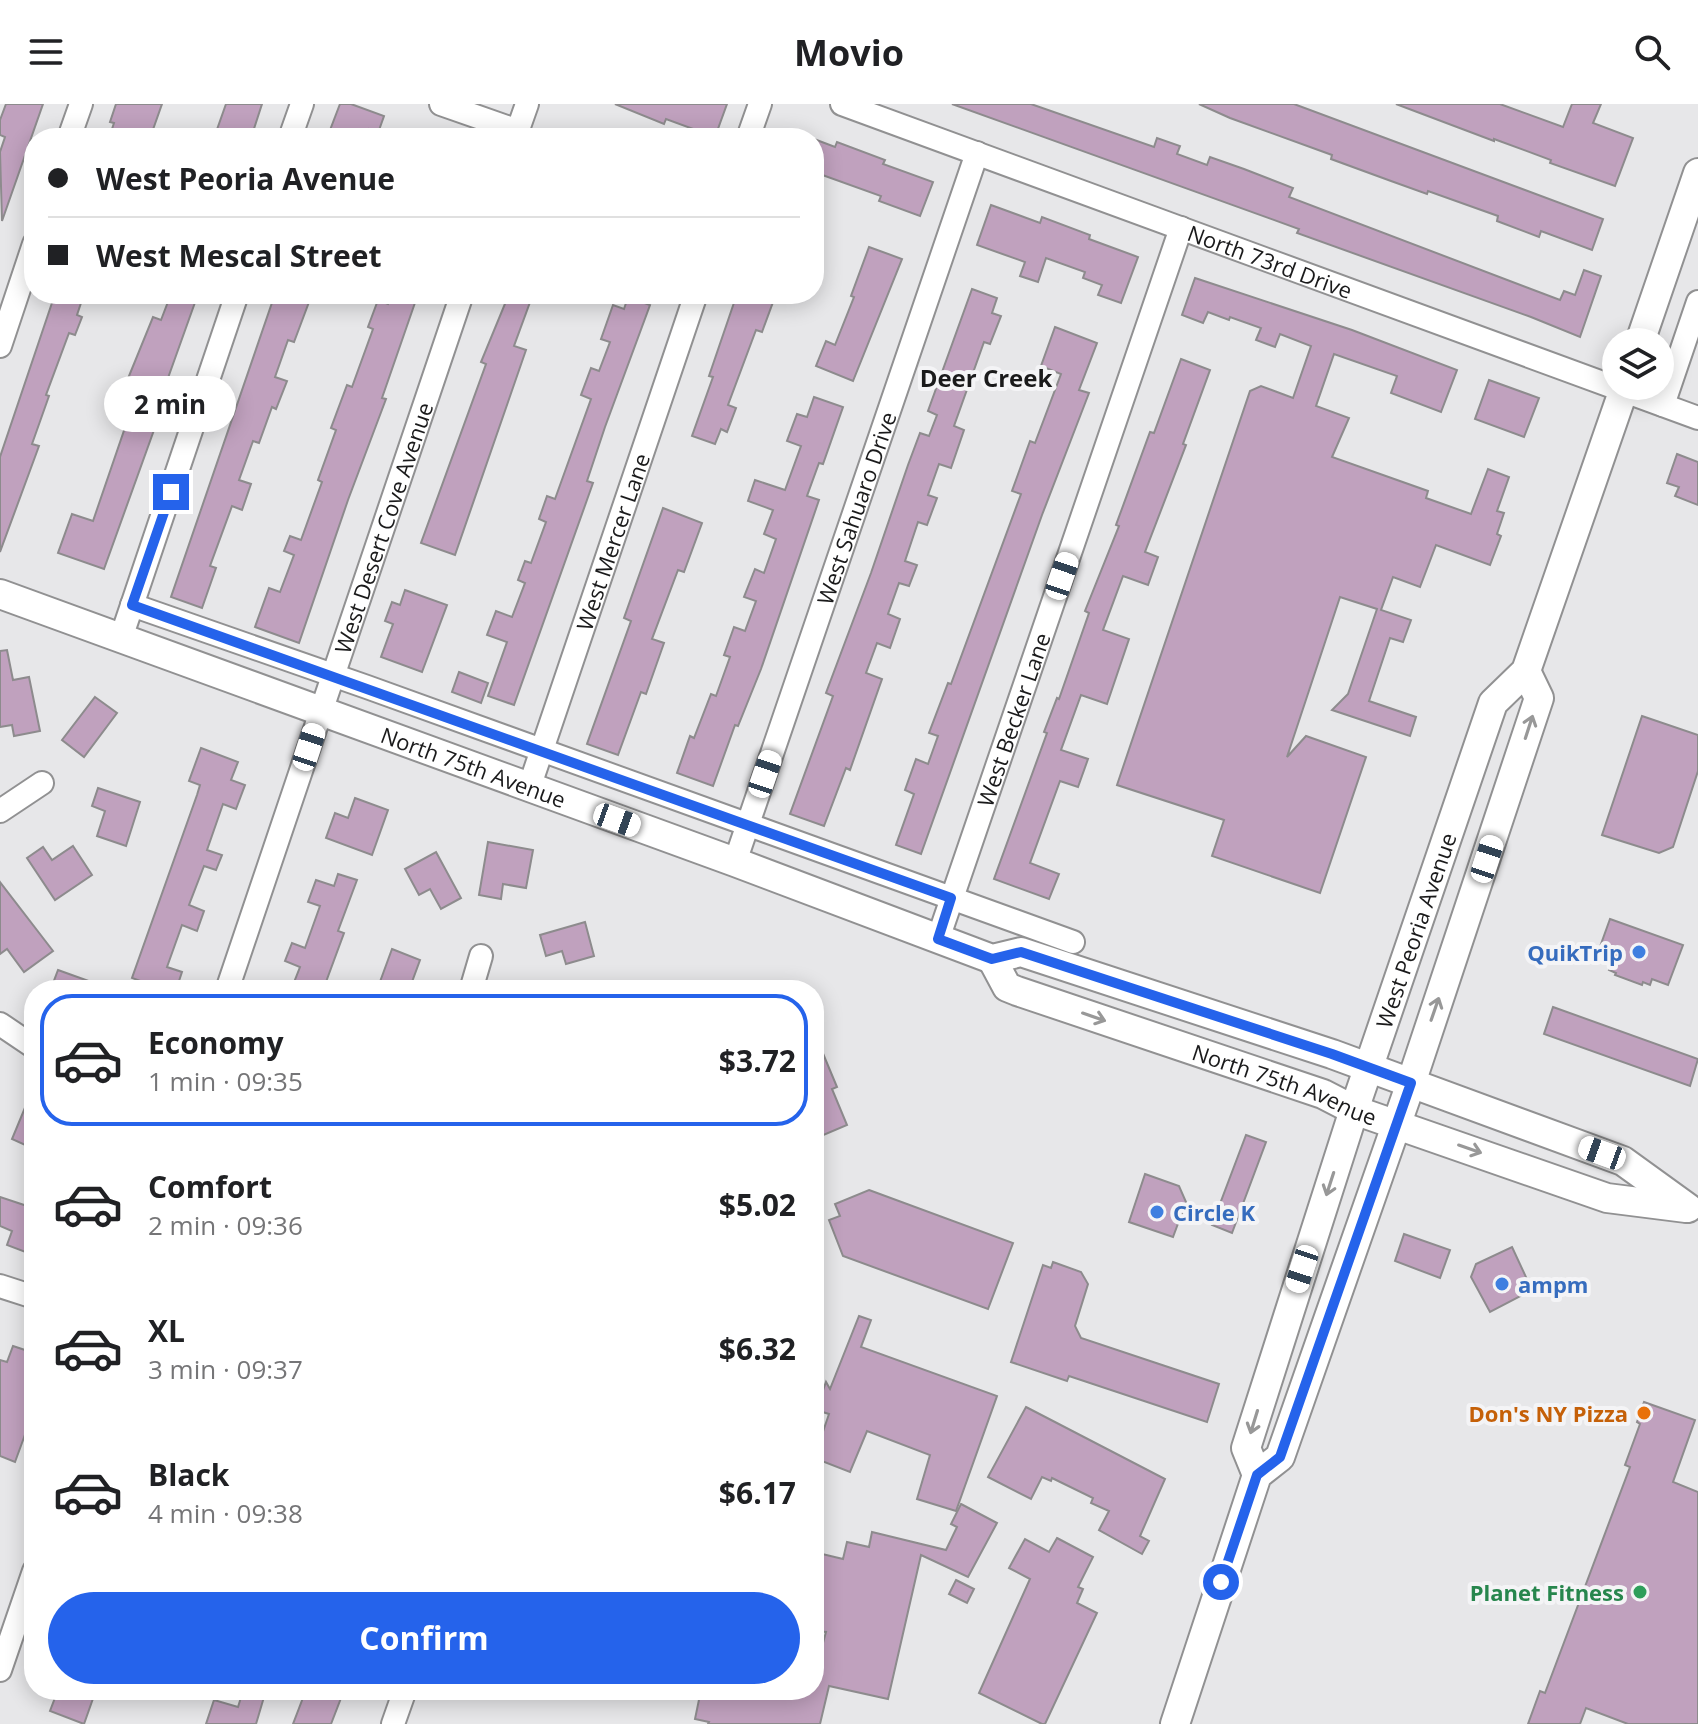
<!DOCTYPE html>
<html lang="en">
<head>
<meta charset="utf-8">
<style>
  body { margin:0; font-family:"Open Sans",sans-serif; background:#f6f6f6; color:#202124; height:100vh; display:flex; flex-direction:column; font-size:30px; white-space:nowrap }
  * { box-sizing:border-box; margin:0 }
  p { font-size:26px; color:#757577 }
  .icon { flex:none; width:44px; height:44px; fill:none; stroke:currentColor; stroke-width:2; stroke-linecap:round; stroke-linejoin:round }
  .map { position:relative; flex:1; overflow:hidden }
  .drawer { position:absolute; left:24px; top:876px; width:800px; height:720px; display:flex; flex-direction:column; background:#fff; border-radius:32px; box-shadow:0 4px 20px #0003 }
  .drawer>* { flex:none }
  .banner { position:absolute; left:24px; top:24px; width:800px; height:176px; border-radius:32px; box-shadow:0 4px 20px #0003; display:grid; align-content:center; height:176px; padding:0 24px; background:#fff }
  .buttons { position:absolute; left:1602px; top:224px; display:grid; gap:16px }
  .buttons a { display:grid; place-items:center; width:72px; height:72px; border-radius:50%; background:#fff; box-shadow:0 4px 20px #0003; font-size:40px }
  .end { position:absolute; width:36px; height:36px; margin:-18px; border:10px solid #2563eb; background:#fff; box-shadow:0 0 0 4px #fff }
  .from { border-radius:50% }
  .bubble { position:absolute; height:56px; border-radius:28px; background:#fff; box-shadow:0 4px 20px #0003; font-size:26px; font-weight:700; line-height:56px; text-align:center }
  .car { position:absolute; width:24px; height:48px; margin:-24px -12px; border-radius:10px; box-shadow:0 0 6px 2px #0007; background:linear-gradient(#fff 24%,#345 0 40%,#fff 0 76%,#345 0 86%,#fff 0) }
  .banner b { display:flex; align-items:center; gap:28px; height:76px; font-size:30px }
  .banner b+b { border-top:2px solid #e0e0e0 }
  .banner i { width:20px; height:20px; background:#202124 }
  ul { padding:14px 0 0; list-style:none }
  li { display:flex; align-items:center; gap:24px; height:132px; margin:0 16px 12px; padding:0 8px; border:4px solid transparent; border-radius:32px }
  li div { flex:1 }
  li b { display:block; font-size:30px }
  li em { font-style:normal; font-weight:700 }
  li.current { border-color:#2563eb }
  li>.icon { width:72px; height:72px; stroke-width:1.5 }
  .button { display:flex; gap:16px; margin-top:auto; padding:16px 24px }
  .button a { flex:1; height:92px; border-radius:48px; background:#2563eb; color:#fff; font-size:32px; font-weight:700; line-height:92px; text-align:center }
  header { display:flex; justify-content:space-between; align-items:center; height:104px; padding:0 24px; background:#fff; font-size:36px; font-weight:700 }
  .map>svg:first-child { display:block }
</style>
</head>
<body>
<header><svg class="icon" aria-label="menu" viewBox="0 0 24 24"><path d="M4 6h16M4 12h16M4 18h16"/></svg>Movio<svg class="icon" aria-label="search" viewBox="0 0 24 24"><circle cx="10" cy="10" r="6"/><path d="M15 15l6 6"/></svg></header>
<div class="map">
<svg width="1698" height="1620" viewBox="0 0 1698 1620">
  <rect width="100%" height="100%" fill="#e7e7e9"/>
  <g fill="#c0a1be" stroke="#8d8b8d" stroke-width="2">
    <path d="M 6,0 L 43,0 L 2,117 L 0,48 L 5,33 L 0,31 L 0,16 Z"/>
    <path d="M 116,0 L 162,0 L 150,34 L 109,34 L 114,19 L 110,18 Z"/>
    <path d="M 226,0 L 262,0 L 251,34 L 214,34 Z"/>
    <path d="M 340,0 L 351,0 L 384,12 L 378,29 L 369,25 L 365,34 L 327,34 Z"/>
    <path d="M 615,0 L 727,0 L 715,33 L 666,15 L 664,20 Z"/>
    <path d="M 952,0 L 1031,0 L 1154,43 L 1157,34 L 1180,42 L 1177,50 L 1207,61 L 1210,53 L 1244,65 L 1293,84 L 1289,93 L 1560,196 L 1564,187 L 1575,191 L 1584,166 L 1601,172 L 1580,233 L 1531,213 L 1297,129 L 1299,125 Z"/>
    <path d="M 1199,0 L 1294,0 L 1603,115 L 1592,146 L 1541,127 L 1539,133 L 1497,117 L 1498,112 L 1428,87 L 1427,90 L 1391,77 L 1331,55 L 1332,51 L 1230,14 Z"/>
    <path d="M 1396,0 L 1500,0 L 1563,23 L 1572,0 L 1601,0 L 1593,19 L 1633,34 L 1615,82 L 1550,59 L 1551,56 L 1494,35 L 1494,37 Z"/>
    <path d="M 814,35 L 835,43 L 837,38 L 885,56 L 883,60 L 933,78 L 920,112 L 879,97 L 881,92 L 814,68 Z"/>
    <path d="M 991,101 L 1040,119 L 1042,113 L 1090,131 L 1089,135 L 1138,153 L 1121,199 L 1098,191 L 1102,181 L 1083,174 L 1085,168 L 1046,154 L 1038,178 L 1020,172 L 1025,158 L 977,141 Z"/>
    <path d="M 869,143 L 902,155 L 853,277 L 816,262 L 826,237 L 835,241 L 854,193 L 851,192 Z"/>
    <path d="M 1195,174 L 1352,226 L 1457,266 L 1441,308 L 1391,289 L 1397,272 L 1334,250 L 1316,302 L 1349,314 L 1332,353 L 1428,387 L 1426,394 L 1471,410 L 1488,365 L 1509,373 L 1497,407 L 1504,409 L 1497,430 L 1501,432 L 1490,461 L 1436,441 L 1420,483 L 1393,473 L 1381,506 L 1411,516 L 1403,538 L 1390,534 L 1369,597 L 1416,613 L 1410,632 L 1332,606 L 1348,590 L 1377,505 L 1340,493 L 1287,653 L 1306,632 L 1366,653 L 1320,789 L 1212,752 L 1224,716 L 1117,681 L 1250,287 L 1261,282 L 1293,294 L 1311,242 L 1280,230 L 1275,243 L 1256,236 L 1261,224 L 1230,213 L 1229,216 L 1208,208 L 1203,219 L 1182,211 Z"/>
    <path d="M 972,185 L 997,194 L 992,209 L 1001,212 L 990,240 L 984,238 L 954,322 L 964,326 L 951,364 L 939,360 L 928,391 L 937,394 L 927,421 L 918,418 L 905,457 L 917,461 L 909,482 L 899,479 L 888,510 L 900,515 L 890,544 L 877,539 L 866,569 L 882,575 L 850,666 L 846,664 L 824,722 L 790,710 L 833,592 L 826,589 L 871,469 L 908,361 L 920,329 L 929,332 L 937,311 L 928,307 Z"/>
    <path d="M 55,190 L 84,190 L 77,211 L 82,213 L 75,231 L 69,229 L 46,291 L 49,292 L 32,340 L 39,342 L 0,448 L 0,353 Z"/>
    <path d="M 171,190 L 198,190 L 168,274 L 172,276 L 104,465 L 58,449 L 72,410 L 93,417 L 130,309 L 116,304 L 153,213 L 161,216 Z"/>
    <path d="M 275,190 L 312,190 L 294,238 L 288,236 L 275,273 L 287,277 L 276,305 L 272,303 L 259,339 L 253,337 L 239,376 L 251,380 L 242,406 L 232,402 L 210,462 L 216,464 L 202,504 L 171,493 Z"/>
    <path d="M 392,190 L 418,190 L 382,294 L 386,295 L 348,396 L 299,539 L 255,523 L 269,484 L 280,488 L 294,451 L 284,447 L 290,432 L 301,436 L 322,378 L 318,376 L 336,326 L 331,324 L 347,281 L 352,283 L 373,225 L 368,223 L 378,196 L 388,200 Z"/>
    <path d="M 509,190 L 533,190 L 514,242 L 526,246 L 455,451 L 421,439 L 486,260 L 481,258 Z"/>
    <path d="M 737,190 L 776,190 L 762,228 L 756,226 L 728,301 L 736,304 L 727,328 L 721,325 L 715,340 L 692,332 L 713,273 L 709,272 Z"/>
    <path d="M 628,193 L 650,201 L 605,323 L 587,377 L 593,379 L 514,601 L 488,592 L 507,538 L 487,531 L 496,507 L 512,513 L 525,479 L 518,476 L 525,457 L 531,459 L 546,418 L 539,415 L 547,392 L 555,395 L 591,295 L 581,291 L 591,264 L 599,267 L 610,238 L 601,235 L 613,201 L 624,205 Z"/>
    <path d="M 1055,223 L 1097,239 L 1079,286 L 1089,289 L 1042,411 L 921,750 L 896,741 L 914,690 L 905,686 L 916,655 L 928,660 L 938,632 L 929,629 L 948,579 L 951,580 L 1021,390 L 1012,387 L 1030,337 L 1035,339 L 1061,270 L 1041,262 Z"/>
    <path d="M 1181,255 L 1210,266 L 1183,340 L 1186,341 L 1145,448 L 1158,453 L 1148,481 L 1123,472 L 1103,526 L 1129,535 L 1107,600 L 1081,591 L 1061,646 L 1088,655 L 1078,683 L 1060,677 L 1030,759 L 1059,770 L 1049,795 L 994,775 L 1047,629 L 1044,628 L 1057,594 L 1059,595 L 1089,509 L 1085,507 L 1119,422 L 1116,421 L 1150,328 L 1154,329 Z"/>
    <path d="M 1489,276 L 1539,294 L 1524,333 L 1475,315 Z"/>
    <path d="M 814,293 L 843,303 L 823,360 L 819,359 L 807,392 L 819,396 L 761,565 L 738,622 L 735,621 L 713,682 L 677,669 L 690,632 L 694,634 L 711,590 L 716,592 L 730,553 L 724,551 L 734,523 L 745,527 L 756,497 L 744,493 L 755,465 L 764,469 L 776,435 L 764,430 L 773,406 L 748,397 L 755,376 L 785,386 L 801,342 L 787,337 L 797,310 L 807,313 Z"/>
    <path d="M 1677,350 L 1698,358 L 1698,401 L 1675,392 L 1679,383 L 1667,379 Z"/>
    <path d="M 663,404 L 702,419 L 684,468 L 678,466 L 652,535 L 664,539 L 646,590 L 641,588 L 618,651 L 587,640 L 631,517 L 624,514 Z"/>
    <path d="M 405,486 L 447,501 L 422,568 L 381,553 L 393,520 L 385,517 L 392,498 L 400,501 Z"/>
    <path d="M 7,546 L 13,576 L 29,573 L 40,627 L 14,632 L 12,621 L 0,623 L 0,547 Z"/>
    <path d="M 459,568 L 488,579 L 481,599 L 452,588 Z"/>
    <path d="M 95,593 L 117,609 L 84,653 L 62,636 Z"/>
    <path d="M 1642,612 L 1698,631 L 1698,667 L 1673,743 L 1659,749 L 1602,731 Z"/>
    <path d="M 201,644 L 238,658 L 231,676 L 245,681 L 236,705 L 223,700 L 207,746 L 222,751 L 216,766 L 204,762 L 189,801 L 204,807 L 197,827 L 182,821 L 167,863 L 182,868 L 176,886 L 165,886 L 132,874 L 197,691 L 200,681 L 189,677 Z"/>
    <path d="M 98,684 L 140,698 L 126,742 L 97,732 L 105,707 L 92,702 Z"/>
    <path d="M 355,694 L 388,706 L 372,751 L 326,734 L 335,709 L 348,714 Z"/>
    <path d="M 488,738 L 533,746 L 526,784 L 503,780 L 501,795 L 479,791 Z"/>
    <path d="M 73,742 L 92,771 L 55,796 L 27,754 L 43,743 L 52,756 Z"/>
    <path d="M 436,748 L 461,794 L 441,805 L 430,785 L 419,791 L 405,765 Z"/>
    <path d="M 338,770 L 357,776 L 338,827 L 344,829 L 323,886 L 291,886 L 300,863 L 285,857 L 292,839 L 305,844 L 320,802 L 308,798 L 316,776 L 334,782 Z"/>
    <path d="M 0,778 L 53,847 L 24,868 L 7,845 L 0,850 Z"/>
    <path d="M 1610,815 L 1683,841 L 1668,881 L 1652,875 L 1650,881 L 1643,878 L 1642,881 L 1615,871 L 1616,869 L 1609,866 L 1611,860 L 1596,854 Z"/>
    <path d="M 585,818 L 594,852 L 566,860 L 562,847 L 546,852 L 540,831 Z"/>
    <path d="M 392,845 L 420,856 L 409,886 L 377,886 Z"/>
    <path d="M 58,866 L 108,884 L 108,886 L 62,886 L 52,882 Z"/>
    <path d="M 1553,903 L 1698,955 L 1690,982 L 1544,930 Z"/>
    <path d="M 814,928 L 837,983 L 832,985 L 847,1021 L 814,1035 Z"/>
    <path d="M 34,982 L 34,1045 L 12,1035 Z"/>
    <path d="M 1246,1031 L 1266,1038 L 1232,1129 L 1212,1121 Z"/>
    <path d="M 1145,1070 L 1179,1082 L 1186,1098 L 1173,1133 L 1129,1118 Z"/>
    <path d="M 869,1086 L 1013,1139 L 988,1205 L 843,1152 L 829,1116 L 840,1112 L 835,1100 Z"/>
    <path d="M 0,1093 L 33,1104 L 27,1121 L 34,1124 L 28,1149 L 7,1141 L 12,1127 L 0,1122 Z"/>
    <path d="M 1404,1130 L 1450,1146 L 1440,1174 L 1395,1157 Z"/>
    <path d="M 1512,1143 L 1532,1186 L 1490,1208 L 1471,1173 L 1476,1160 Z"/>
    <path d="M 1053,1158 L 1081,1168 L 1088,1180 L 1075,1222 L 1081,1234 L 1219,1280 L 1207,1318 L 1069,1272 L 1067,1277 L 1011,1258 L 1043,1161 L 1051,1164 Z"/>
    <path d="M 859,1212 L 871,1216 L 861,1243 L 997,1292 L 956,1407 L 917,1395 L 930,1351 L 867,1327 L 850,1368 L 814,1354 L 829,1310 L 816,1306 L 826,1278 L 830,1285 Z"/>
    <path d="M 13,1242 L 34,1249 L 34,1306 L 15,1358 L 0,1352 L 0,1256 L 7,1258 Z"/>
    <path d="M 1644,1298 L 1695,1316 L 1673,1378 L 1698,1388 L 1698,1620 L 1628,1620 L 1586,1604 L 1580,1620 L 1528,1620 L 1540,1587 L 1545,1589 L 1630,1363 L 1625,1361 L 1640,1320 L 1637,1318 Z"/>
    <path d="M 1026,1303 L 1165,1375 L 1140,1432 L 1149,1437 L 1142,1450 L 1099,1426 L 1109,1407 L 1091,1399 L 1093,1394 L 1052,1374 L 1051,1377 L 1042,1373 L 1031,1395 L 988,1373 Z"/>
    <path d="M 961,1400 L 997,1419 L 968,1473 L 921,1451 L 888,1595 L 829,1582 L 820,1620 L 708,1620 L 709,1618 L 695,1615 L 701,1586 L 814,1586 L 814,1572 L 826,1528 L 814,1527 L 814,1448 L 843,1455 L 847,1438 L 869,1443 L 872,1428 L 946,1446 L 957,1423 L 951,1420 Z"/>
    <path d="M 1057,1434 L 1093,1453 L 1078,1483 L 1083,1485 L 1077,1499 L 1097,1509 L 1045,1620 L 1042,1620 L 979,1589 L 1030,1475 L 1009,1464 L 1025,1435 L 1049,1448 Z"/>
    <path d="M 956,1476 L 974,1485 L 967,1499 L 949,1490 Z"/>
    <path d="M 58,1586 L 96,1586 L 84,1620 L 50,1607 Z"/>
    <path d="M 306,1586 L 320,1586 L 341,1594 L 331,1620 L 293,1620 Z"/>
    <path d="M 243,1587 L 264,1593 L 256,1620 L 206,1620 L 214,1596 L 238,1603 Z"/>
  </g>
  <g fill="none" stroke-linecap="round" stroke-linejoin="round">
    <g stroke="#919192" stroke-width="26">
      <g id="minor">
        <path d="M 441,0 L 518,27"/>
        <path id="s1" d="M 842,0 L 1698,314"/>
        <path d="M 69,34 L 81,0"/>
        <path d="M 290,34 L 302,0"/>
        <path d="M 515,34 L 527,0"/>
        <path d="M 748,34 L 760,0"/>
        <path d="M 0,242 L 34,140"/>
        <path d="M 1663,301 L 1698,198"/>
        <path d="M 132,501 L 367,583 L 1073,838"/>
        <path d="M 121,534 L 237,190"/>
        <path id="s2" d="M 529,684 L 696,190"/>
        <path d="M 0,707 L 42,679"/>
        <path id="s3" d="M 735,758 L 977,49"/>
        <path id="s4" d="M 938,835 L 1181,124"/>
        <path id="s5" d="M 227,886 L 462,190"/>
        <path d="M 471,886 L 481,852"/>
        <path d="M 0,920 L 34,943"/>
        <path d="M 0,1182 L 34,1193"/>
        <path d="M 0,1566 L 34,1467"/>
        <path d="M 393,1620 L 405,1586"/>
      </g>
    </g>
    <g stroke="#919192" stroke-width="32">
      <g id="major">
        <path d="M 1640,238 L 1698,69"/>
        <path id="s6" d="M 0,490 L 735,758 L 992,855 L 1021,848 L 1332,950 L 1623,1057 L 1688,1104"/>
        <path id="s7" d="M 992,855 L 1007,883 L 1017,887 L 1323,990 L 1354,1006 L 1607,1094 L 1686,1104"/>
        <path id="s8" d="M 1257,1371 L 1246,1344 L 1354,1006 L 1493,599 L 1526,567 L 1625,282"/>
        <path d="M 1175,1620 L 1257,1371 L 1280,1353 L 1411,979 L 1539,594 L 1526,567"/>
      </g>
    </g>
    <use href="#minor" stroke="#fff" stroke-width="22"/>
    <use href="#major" stroke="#fff" stroke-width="28"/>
  </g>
  <defs><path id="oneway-shaft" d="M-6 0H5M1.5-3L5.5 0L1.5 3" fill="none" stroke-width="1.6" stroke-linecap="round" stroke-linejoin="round" transform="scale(2)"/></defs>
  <g stroke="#989898">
    <use href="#oneway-shaft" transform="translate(1529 623) rotate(-72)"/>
    <use href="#oneway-shaft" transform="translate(1435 905) rotate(-71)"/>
    <use href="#oneway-shaft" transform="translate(1094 913) rotate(19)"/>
    <use href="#oneway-shaft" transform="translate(1470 1045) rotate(19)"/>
    <use href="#oneway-shaft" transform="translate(1330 1080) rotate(108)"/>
    <use href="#oneway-shaft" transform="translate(1254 1318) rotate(107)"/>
  </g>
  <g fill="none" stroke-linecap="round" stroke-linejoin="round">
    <path stroke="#2563eb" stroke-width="10" d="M 171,388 L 132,501 L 951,794 L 938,835 L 992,855 L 1021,848 L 1332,950 L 1411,979 L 1280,1353 L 1257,1371 L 1221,1478"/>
  </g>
  <g fill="#3f7fe0" stroke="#f4f4f6" stroke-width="3">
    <circle cx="1639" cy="848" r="8"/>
    <circle cx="1157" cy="1108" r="8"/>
    <circle cx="1502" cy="1180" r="8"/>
  </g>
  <circle fill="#e8710a" stroke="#f4f4f6" stroke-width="3" cx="1644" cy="1309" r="8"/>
  <circle fill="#2e9e5b" stroke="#f4f4f6" stroke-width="3" cx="1640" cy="1488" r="8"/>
  <g text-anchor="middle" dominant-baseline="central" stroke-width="8" stroke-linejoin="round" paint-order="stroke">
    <g font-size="22" fill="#1a1a1b" stroke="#f4f4f6">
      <text stroke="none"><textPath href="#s1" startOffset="456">North 73rd Drive</textPath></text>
      <text stroke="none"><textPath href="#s3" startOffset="374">West Sahuaro Drive</textPath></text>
      <text stroke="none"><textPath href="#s5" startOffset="488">West Desert Cove Avenue</textPath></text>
      <text stroke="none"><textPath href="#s2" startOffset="260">West Mercer Lane</textPath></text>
      <text stroke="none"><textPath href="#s4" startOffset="232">West Becker Lane</textPath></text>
      <text stroke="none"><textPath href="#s6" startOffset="504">North 75th Avenue</textPath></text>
      <text stroke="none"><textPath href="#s8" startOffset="574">West Peoria Avenue</textPath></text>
      <text stroke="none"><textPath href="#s7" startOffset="326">North 75th Avenue</textPath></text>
    </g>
    <g font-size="22" font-weight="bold" fill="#366cbe" stroke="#f4f4f6" text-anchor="start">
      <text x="1623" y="848" text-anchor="end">QuikTrip</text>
      <text x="1173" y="1108">Circle K</text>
      <text x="1518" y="1180">ampm</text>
    </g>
    <g font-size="22" font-weight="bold" fill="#c56008" stroke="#f4f4f6" text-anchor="end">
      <text x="1628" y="1309">Don's NY Pizza</text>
    </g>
    <g font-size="22" font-weight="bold" fill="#27864d" stroke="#f4f4f6" text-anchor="end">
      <text x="1624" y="1488">Planet Fitness</text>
    </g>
    <g font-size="24" font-weight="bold" fill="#1a1a1b" stroke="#f4f4f6">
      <text x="986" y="273">Deer Creek</text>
    </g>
  </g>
</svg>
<div class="buttons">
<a><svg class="icon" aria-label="layers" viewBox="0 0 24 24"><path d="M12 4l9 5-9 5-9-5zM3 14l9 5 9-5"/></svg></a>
</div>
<i class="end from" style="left:1221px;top:1478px"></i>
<i class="end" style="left:171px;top:388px"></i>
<div class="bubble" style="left:104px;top:272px;width:132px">2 min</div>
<i class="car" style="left:1062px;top:472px;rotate:19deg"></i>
<i class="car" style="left:309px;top:643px;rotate:18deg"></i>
<i class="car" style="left:765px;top:670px;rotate:19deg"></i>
<i class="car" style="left:617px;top:716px;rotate:110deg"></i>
<i class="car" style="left:1487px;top:755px;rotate:18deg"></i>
<i class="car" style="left:1602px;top:1049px;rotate:290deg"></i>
<i class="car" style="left:1302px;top:1165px;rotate:198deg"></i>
<div class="banner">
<b><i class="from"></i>West Peoria Avenue</b>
<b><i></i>West Mescal Street</b>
</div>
<section class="drawer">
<ul>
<li class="current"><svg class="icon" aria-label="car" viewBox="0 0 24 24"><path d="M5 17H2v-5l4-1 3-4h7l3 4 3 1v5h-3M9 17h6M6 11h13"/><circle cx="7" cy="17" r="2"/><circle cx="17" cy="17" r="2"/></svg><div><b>Economy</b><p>1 min · 09:35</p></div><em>$3.72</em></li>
<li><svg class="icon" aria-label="car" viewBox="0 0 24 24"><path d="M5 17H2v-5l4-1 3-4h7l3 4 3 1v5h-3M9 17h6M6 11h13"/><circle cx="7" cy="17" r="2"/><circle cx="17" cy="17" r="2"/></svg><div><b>Comfort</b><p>2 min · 09:36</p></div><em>$5.02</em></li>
<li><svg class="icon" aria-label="car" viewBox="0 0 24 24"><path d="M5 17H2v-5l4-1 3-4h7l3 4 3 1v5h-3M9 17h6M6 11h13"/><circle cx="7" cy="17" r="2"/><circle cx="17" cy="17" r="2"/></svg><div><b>XL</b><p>3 min · 09:37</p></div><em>$6.32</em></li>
<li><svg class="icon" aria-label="car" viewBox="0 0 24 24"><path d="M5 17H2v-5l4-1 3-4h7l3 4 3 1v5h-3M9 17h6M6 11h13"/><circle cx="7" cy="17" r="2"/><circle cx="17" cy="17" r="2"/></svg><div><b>Black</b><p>4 min · 09:38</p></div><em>$6.17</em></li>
</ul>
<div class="button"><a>Confirm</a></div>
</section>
</div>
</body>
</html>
